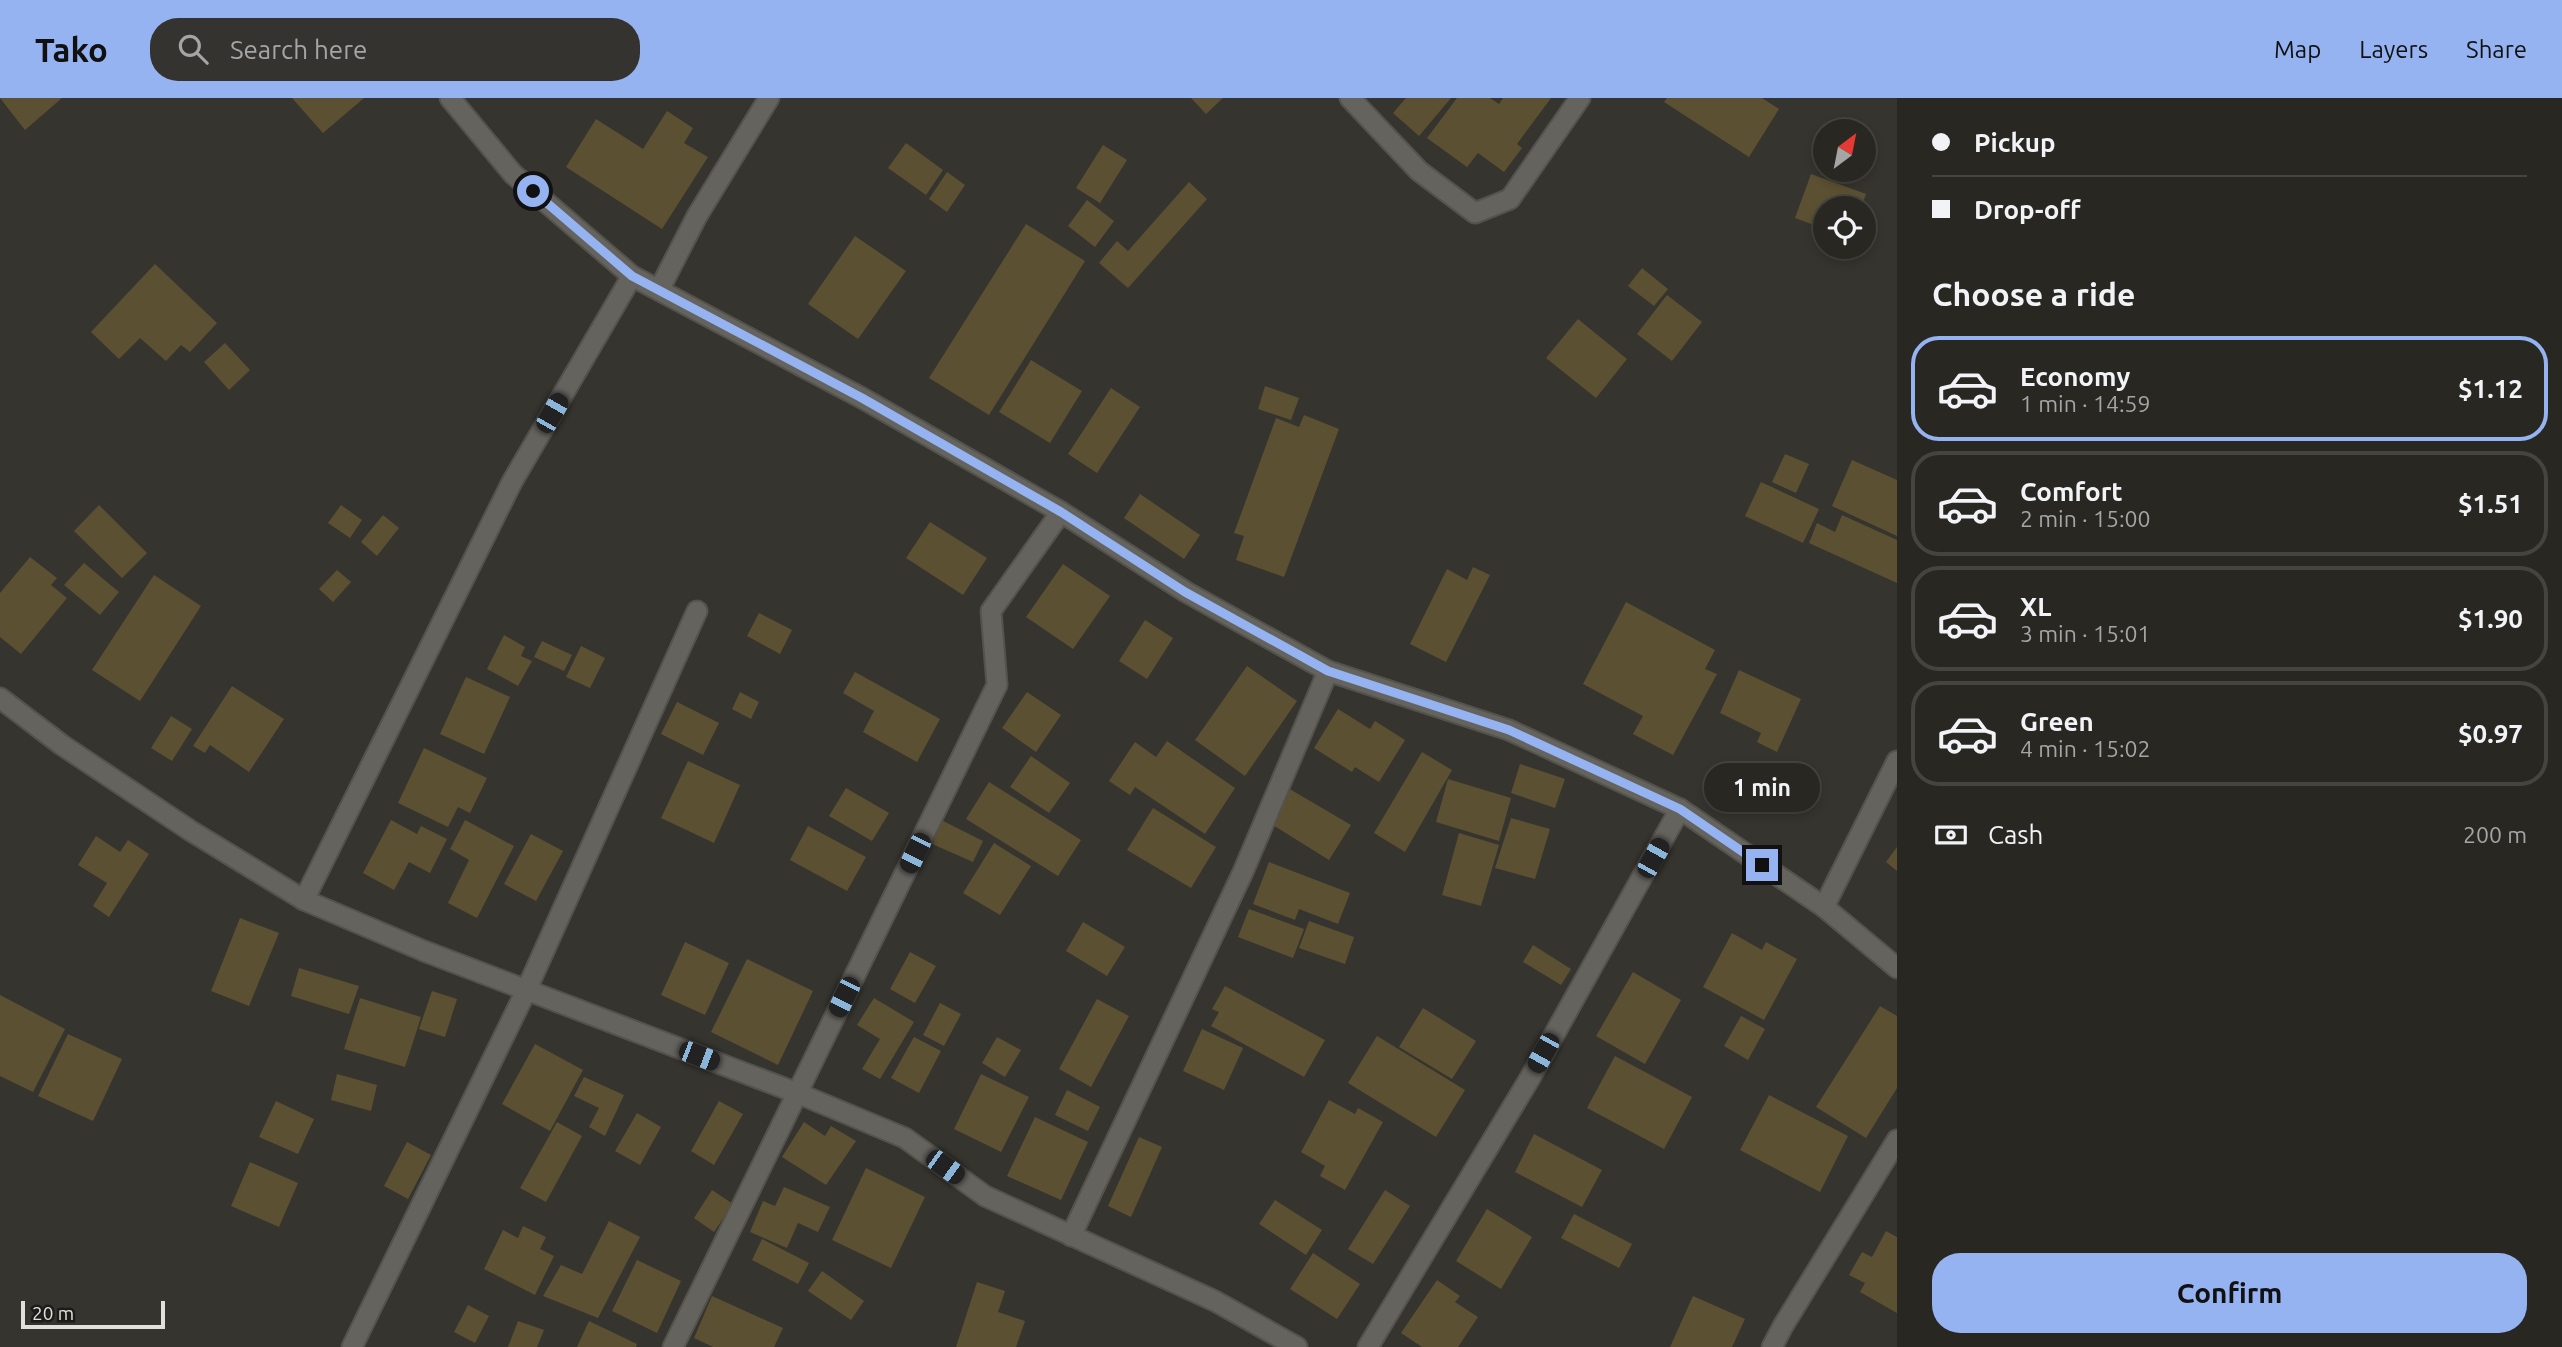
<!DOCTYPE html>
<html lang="en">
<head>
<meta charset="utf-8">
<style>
  body { margin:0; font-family:Ubuntu,sans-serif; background:#34332f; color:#f1f3f6; height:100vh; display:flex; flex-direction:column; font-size:26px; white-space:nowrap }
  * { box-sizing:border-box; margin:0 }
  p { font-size:23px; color:#a5a5a5 }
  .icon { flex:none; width:38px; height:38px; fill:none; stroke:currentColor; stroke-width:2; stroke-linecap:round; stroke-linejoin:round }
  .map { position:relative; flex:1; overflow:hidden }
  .sheet { display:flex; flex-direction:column; background:#282722; width:665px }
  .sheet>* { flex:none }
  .hud { display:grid; align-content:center; height:154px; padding:0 35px; background:#282722 }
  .needle { width:46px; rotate:32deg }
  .fabs { position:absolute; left:1813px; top:21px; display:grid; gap:14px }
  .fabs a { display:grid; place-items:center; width:63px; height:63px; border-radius:50%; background:#282722; box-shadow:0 4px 10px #0003,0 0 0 2px #444440; font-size:35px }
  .scale { position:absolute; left:21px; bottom:18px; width:144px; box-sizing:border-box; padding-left:7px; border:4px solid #e1e0dc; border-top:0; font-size:19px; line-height:24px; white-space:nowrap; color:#e1e0dc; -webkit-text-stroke:5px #1c1b19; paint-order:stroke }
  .end { position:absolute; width:32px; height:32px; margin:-16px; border:9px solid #95b2f1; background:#111; box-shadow:0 0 0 4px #111 }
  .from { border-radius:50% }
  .bubble { position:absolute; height:49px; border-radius:24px; background:#282722; box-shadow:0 4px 10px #0003,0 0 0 2px #444440; font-size:23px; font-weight:700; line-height:49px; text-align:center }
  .car { position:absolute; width:21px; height:42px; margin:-21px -10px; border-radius:9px; box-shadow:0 0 5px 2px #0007; background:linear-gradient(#222 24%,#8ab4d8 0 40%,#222 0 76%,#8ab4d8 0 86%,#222 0) }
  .hud b { display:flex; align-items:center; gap:24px; height:66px; font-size:26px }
  .hud b+b { border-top:2px solid #444440 }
  .hud i { width:18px; height:18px; background:#f1f3f6 }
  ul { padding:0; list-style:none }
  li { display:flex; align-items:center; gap:21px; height:105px; margin:0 14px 10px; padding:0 21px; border:4px solid #444440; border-radius:28px }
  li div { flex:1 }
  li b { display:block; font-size:26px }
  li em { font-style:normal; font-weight:700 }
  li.active { border-color:#95b2f1 }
  li>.icon { width:63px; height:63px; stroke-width:1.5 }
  h2 { padding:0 35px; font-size:32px; line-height:84px }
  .pay { display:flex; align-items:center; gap:18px; height:77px; padding:0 35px; font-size:26px }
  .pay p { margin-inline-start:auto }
  .cta { display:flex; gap:14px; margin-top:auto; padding:14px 35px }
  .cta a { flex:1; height:80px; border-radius:28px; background:#95b2f1; color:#111; font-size:28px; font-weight:700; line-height:80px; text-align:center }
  header { display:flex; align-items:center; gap:42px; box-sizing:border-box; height:98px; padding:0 35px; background:#95b2f1; color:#111 }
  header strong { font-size:33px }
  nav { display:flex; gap:38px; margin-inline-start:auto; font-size:24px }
  .search { width:490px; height:63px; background:#34332f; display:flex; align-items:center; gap:18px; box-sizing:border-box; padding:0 24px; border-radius:28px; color:#a5a5a5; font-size:26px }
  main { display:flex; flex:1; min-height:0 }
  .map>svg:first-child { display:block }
</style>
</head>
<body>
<header>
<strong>Tako</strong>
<div class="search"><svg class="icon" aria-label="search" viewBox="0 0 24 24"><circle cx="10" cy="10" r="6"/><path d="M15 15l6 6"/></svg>Search here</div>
<nav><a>Map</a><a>Layers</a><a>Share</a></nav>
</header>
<main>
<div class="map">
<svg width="1897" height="1249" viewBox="0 0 1897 1249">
  <rect width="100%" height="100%" fill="#36342e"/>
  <g fill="#5b5031">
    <path d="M 0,0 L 62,0 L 25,32 Z"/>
    <path d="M 292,0 L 364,0 L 323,35 Z"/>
    <path d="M 1191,0 L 1223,0 L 1206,16 Z"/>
    <path d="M 1406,0 L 1451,0 L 1419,38 L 1393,15 Z"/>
    <path d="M 1457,0 L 1490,0 L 1499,6 L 1503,0 L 1551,0 L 1517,46 L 1522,50 L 1504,74 L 1478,55 L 1467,69 L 1427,40 Z"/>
    <path d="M 1667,0 L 1762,0 L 1779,11 L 1749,59 L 1664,4 Z"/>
    <path d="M 667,13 L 693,30 L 684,45 L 708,59 L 662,131 L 566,69 L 596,21 L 643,51 Z"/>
    <path d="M 906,45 L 943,72 L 926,97 L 888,70 Z"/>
    <path d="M 1103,47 L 1127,62 L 1100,105 L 1076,90 Z"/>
    <path d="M 947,74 L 965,87 L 947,114 L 929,101 Z"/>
    <path d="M 1811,76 L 1866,96 L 1861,110 L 1825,110 L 1825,131 L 1795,120 Z"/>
    <path d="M 1189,84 L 1207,101 L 1128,190 L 1099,165 L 1117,143 L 1128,153 Z"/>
    <path d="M 1087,102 L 1114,123 L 1095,149 L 1068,128 Z"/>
    <path d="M 1026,126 L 1085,163 L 989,317 L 929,280 Z"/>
    <path d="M 855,138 L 906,173 L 858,241 L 808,206 Z"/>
    <path d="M 155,166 L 217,225 L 190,254 L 181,247 L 166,263 L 140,240 L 119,261 L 91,234 Z"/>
    <path d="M 1642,170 L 1668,191 L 1654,208 L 1628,188 Z"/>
    <path d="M 1667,197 L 1702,224 L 1672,263 L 1637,236 Z"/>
    <path d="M 1578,221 L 1627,261 L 1596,300 L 1546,260 Z"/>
    <path d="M 225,245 L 250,272 L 229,292 L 204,264 Z"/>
    <path d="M 1031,262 L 1082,293 L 1050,345 L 999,314 Z"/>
    <path d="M 1265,288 L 1299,300 L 1291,322 L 1258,311 Z"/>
    <path d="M 1111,290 L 1140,309 L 1097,375 L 1068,356 Z"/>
    <path d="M 1304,317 L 1339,331 L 1284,479 L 1236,462 L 1244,438 L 1234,435 L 1276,320 L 1299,329 Z"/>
    <path d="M 1785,356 L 1809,366 L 1796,395 L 1772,384 Z"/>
    <path d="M 1852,362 L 1897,382 L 1897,438 L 1832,408 Z"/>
    <path d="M 1761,384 L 1819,411 L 1803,445 L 1745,418 Z"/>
    <path d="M 1140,396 L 1200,437 L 1184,461 L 1124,420 Z"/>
    <path d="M 99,407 L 147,455 L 122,480 L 74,433 Z"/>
    <path d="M 341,407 L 362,422 L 350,440 L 328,425 Z"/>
    <path d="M 383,417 L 399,430 L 377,458 L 361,444 Z"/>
    <path d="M 1842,417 L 1897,442 L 1897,485 L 1809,445 L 1817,425 L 1835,434 Z"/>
    <path d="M 930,424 L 987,460 L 963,497 L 906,460 Z"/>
    <path d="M 30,459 L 57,480 L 51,487 L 67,500 L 21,556 L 0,539 L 0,495 Z"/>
    <path d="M 84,465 L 119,494 L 100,517 L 64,487 Z"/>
    <path d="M 1063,466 L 1110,498 L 1073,551 L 1026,519 Z"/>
    <path d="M 1473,469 L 1490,477 L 1446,564 L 1410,546 L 1447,471 L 1467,482 Z"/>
    <path d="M 337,472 L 351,484 L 333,504 L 319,491 Z"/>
    <path d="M 154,477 L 201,508 L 140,603 L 92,572 Z"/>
    <path d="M 1626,504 L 1715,552 L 1705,571 L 1717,576 L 1673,657 L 1633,636 L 1643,618 L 1583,586 Z"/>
    <path d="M 759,515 L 792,532 L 780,556 L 747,538 Z"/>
    <path d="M 1145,522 L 1173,540 L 1147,581 L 1119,563 Z"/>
    <path d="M 504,537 L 525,549 L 521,558 L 532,563 L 518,588 L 487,571 Z"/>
    <path d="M 542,543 L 572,557 L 564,573 L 534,559 Z"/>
    <path d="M 581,548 L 605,560 L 590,590 L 566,579 Z"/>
    <path d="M 1247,568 L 1297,603 L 1245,678 L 1195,642 Z"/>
    <path d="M 1739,572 L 1801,601 L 1777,654 L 1757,644 L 1761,635 L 1720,615 Z"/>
    <path d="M 855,574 L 940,621 L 917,664 L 863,634 L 874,613 L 843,595 Z"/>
    <path d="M 466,579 L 510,599 L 484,656 L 440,636 Z"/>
    <path d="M 232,588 L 284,621 L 249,674 L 210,647 L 205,655 L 193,648 Z"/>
    <path d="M 740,594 L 759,604 L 751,621 L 732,611 Z"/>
    <path d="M 1027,594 L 1061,617 L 1036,654 L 1002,630 Z"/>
    <path d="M 677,604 L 719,625 L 703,657 L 661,636 Z"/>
    <path d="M 1338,611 L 1370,631 L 1375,623 L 1405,642 L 1379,684 L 1355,669 L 1352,674 L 1314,650 Z"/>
    <path d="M 171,618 L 192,631 L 172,663 L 151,650 Z"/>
    <path d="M 1167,643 L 1235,690 L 1205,736 L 1135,689 L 1130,697 L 1109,683 L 1135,644 L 1156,659 Z"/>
    <path d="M 424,650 L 487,680 L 470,715 L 458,709 L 448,729 L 398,705 Z"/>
    <path d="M 1422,654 L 1452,672 L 1405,754 L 1374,735 Z"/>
    <path d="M 1031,658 L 1070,685 L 1049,715 L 1010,689 Z"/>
    <path d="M 688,663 L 740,687 L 714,745 L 661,720 Z"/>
    <path d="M 1520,666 L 1565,681 L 1555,710 L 1511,695 Z"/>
    <path d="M 1448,681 L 1511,700 L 1499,743 L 1436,724 Z"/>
    <path d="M 989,684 L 1081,742 L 1058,778 L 966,721 Z"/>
    <path d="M 846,690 L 889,715 L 872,743 L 829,718 Z"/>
    <path d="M 1288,690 L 1351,727 L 1329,762 L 1268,724 Z"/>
    <path d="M 1153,710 L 1216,749 L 1191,790 L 1127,752 Z"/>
    <path d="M 1511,720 L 1550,731 L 1535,781 L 1495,770 Z"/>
    <path d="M 391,722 L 417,736 L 421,728 L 447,741 L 430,775 L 409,764 L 394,792 L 363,775 Z"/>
    <path d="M 465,722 L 514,748 L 477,820 L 448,805 L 469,762 L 450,751 Z"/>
    <path d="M 941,722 L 983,743 L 973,764 L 930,745 Z"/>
    <path d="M 808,728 L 866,759 L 847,793 L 790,762 Z"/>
    <path d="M 1459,735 L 1499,747 L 1481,808 L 1442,797 Z"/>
    <path d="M 531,736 L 563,753 L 536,803 L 504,786 Z"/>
    <path d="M 96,738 L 120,754 L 128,742 L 149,756 L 109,819 L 93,808 L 107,785 L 78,767 Z"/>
    <path d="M 994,745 L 1031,768 L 1000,817 L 963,795 Z"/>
    <path d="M 1897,749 L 1897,773 L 1886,764 Z"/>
    <path d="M 1269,764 L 1350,795 L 1338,826 L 1299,811 L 1295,822 L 1253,806 Z"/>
    <path d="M 1249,811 L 1304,831 L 1293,860 L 1238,839 Z"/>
    <path d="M 240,820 L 279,835 L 249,908 L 211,893 Z"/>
    <path d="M 1309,823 L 1354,839 L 1345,866 L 1299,850 Z"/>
    <path d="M 1083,824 L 1125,849 L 1107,878 L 1066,853 Z"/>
    <path d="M 1732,835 L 1762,852 L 1766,844 L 1797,861 L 1764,922 L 1703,889 Z"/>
    <path d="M 685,844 L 729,865 L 705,917 L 661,897 Z"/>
    <path d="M 1533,847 L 1571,871 L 1561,887 L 1523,864 Z"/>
    <path d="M 910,854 L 936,868 L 915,905 L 890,891 Z"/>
    <path d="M 747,861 L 813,893 L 778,967 L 711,934 Z"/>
    <path d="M 299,870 L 359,888 L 349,916 L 291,898 Z"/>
    <path d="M 1633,874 L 1681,902 L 1645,966 L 1596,938 Z"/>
    <path d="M 1225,888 L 1325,942 L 1304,979 L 1211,928 L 1219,914 L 1212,911 Z"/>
    <path d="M 432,893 L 457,901 L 445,939 L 419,931 Z"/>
    <path d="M 0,897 L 65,931 L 33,994 L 0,978 Z"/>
    <path d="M 360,900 L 421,919 L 405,969 L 344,951 Z"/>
    <path d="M 874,900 L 914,924 L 880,981 L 862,971 L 880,941 L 857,927 Z"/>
    <path d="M 1097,901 L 1129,918 L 1091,989 L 1059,971 Z"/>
    <path d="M 940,905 L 961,916 L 944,948 L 923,937 Z"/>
    <path d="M 1880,908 L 1897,918 L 1897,990 L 1866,1040 L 1816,1009 Z"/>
    <path d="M 1423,910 L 1476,943 L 1452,981 L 1399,949 Z"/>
    <path d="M 1741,918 L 1765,931 L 1748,962 L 1724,948 Z"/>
    <path d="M 1202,931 L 1243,950 L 1224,992 L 1183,973 Z"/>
    <path d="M 68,936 L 122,961 L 93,1023 L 38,998 Z"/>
    <path d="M 1377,938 L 1465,992 L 1436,1039 L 1348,985 Z"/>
    <path d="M 914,939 L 941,953 L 919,995 L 891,980 Z"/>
    <path d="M 997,939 L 1021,952 L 1005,979 L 982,965 Z"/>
    <path d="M 535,946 L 583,972 L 550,1033 L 502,1006 Z"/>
    <path d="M 1615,958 L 1692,999 L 1664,1051 L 1587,1010 Z"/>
    <path d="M 337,976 L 377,987 L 371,1013 L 331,1002 Z"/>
    <path d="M 981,976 L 1029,999 L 1001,1054 L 954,1031 Z"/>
    <path d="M 584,979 L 624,997 L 605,1038 L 589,1029 L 599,1010 L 574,998 Z"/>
    <path d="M 1067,992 L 1100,1009 L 1088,1033 L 1055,1017 Z"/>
    <path d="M 1769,997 L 1848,1038 L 1820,1094 L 1740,1052 Z"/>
    <path d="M 1329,1002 L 1355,1016 L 1358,1010 L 1383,1024 L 1345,1092 L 1320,1078 L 1325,1068 L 1301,1054 Z"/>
    <path d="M 276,1003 L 314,1021 L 298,1056 L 259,1039 Z"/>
    <path d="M 719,1003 L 743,1016 L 714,1067 L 691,1053 Z"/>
    <path d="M 637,1015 L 661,1029 L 640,1067 L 615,1053 Z"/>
    <path d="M 1035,1019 L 1088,1044 L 1061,1102 L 1007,1078 Z"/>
    <path d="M 557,1024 L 582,1038 L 546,1104 L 520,1090 Z"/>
    <path d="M 804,1024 L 825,1038 L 831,1028 L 856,1043 L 826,1087 L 782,1059 Z"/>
    <path d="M 1534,1036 L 1602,1072 L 1582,1109 L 1515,1074 Z"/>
    <path d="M 1139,1039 L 1162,1049 L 1131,1119 L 1108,1108 Z"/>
    <path d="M 407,1044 L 431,1057 L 408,1101 L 384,1088 Z"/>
    <path d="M 250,1064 L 298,1085 L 279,1129 L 231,1108 Z"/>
    <path d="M 866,1070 L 925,1099 L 891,1170 L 832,1142 Z"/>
    <path d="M 784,1089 L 830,1109 L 818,1134 L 798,1125 L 787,1150 L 750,1134 L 763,1103 L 775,1108 Z"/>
    <path d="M 712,1092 L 733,1106 L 714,1134 L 694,1120 Z"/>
    <path d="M 1385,1092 L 1410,1108 L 1373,1166 L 1348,1151 Z"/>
    <path d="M 1275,1102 L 1322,1132 L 1306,1157 L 1259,1126 Z"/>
    <path d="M 1487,1111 L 1532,1139 L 1501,1191 L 1456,1163 Z"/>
    <path d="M 1574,1116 L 1632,1146 L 1619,1170 L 1561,1140 Z"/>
    <path d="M 609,1123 L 640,1139 L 598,1220 L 543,1198 L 561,1167 L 582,1176 Z"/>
    <path d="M 523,1128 L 546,1139 L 540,1151 L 554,1158 L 535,1197 L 484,1171 L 503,1132 L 518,1140 Z"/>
    <path d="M 1886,1133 L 1897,1139 L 1897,1215 L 1860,1194 L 1865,1185 L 1849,1177 L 1862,1154 L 1872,1159 Z"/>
    <path d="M 762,1141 L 809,1165 L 798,1186 L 752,1162 Z"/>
    <path d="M 1313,1155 L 1360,1186 L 1337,1221 L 1290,1191 Z"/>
    <path d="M 637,1162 L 681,1183 L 657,1235 L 612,1213 Z"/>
    <path d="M 822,1173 L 864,1203 L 851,1222 L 808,1193 Z"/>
    <path d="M 1437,1182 L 1460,1198 L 1455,1204 L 1478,1219 L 1458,1249 L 1422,1249 L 1401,1235 Z"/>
    <path d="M 977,1184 L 1005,1193 L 998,1214 L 1025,1223 L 1016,1249 L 956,1249 Z"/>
    <path d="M 712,1198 L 783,1230 L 774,1249 L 713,1249 L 694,1240 Z"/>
    <path d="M 1693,1198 L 1745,1221 L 1732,1249 L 1670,1249 Z"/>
    <path d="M 468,1207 L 489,1218 L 475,1245 L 454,1234 Z"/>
    <path d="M 518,1223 L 544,1232 L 537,1249 L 508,1249 Z"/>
    <path d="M 589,1223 L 637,1246 L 636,1249 L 577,1249 Z"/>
  </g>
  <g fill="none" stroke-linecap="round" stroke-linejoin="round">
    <g stroke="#54524d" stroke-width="23">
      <g id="minor">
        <path d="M 450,0 L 513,76 L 632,178 L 862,300 L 1061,414 L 1186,494 L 1328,573 L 1509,632 L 1680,711 L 1824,809 L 1897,870"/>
        <path d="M 1350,0 L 1419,73 L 1475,115 L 1510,101 L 1580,0"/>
        <path d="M 659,192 L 697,118 L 769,0"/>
        <path d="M 0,600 L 62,647 L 191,733 L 304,802 L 424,853 L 797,995 L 905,1040 L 985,1098 L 1215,1203 L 1297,1249"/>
        <path d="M 304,802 L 512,384 L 632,178"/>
        <path d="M 1824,809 L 1897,663"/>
        <path d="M 1071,1138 L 1243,774 L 1328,573"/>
        <path d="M 352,1249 L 526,893 L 697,513"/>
        <path d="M 673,1249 L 997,587 L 991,513 L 1061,414"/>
        <path d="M 1368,1249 L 1530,980 L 1680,711"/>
        <path d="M 1772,1249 L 1783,1228 L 1897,1042"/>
      </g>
    </g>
    <use href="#minor" stroke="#65635d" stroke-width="19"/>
  </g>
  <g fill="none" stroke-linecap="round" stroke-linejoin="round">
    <path stroke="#95b2f1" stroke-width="9" d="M 533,93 L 632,178 L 862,300 L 1061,414 L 1185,494 L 1328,573 L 1509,632 L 1680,711 L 1762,767"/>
  </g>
</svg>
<div class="fabs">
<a><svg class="needle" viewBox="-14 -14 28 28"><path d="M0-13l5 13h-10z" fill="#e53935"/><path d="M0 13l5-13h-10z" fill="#a5a5a5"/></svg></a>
<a><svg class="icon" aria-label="locate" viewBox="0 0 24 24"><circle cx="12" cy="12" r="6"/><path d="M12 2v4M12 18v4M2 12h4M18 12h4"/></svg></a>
</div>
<div class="scale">20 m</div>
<i class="end from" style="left:533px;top:93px"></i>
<i class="end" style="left:1762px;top:767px"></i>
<div class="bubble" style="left:1704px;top:665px;width:116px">1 min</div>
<i class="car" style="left:552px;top:315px;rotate:30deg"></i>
<i class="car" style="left:915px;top:755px;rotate:206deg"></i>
<i class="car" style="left:1653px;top:760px;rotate:29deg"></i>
<i class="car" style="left:844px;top:899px;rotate:206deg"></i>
<i class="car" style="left:1543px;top:955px;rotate:209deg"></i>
<i class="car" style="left:699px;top:958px;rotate:111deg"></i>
<i class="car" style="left:945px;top:1069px;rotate:126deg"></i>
</div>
<section class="sheet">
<div class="hud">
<b><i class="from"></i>Pickup</b>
<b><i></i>Drop-off</b>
</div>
<h2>Choose a ride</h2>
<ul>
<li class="active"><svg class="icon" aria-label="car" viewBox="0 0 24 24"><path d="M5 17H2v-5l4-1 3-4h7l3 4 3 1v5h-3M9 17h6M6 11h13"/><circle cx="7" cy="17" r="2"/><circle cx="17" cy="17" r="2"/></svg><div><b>Economy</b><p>1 min · 14:59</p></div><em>$1.12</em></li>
<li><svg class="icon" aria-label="car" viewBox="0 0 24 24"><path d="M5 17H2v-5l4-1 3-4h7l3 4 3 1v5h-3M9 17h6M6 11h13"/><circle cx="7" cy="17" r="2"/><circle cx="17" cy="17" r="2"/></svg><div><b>Comfort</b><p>2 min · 15:00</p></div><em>$1.51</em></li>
<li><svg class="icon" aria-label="car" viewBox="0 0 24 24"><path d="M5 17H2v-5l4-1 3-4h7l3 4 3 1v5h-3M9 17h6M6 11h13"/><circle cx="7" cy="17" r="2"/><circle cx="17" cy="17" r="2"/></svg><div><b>XL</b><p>3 min · 15:01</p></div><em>$1.90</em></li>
<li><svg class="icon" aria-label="car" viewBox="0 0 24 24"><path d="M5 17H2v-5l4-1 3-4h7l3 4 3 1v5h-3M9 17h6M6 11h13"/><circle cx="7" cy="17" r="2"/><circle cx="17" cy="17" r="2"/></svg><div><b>Green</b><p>4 min · 15:02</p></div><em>$0.97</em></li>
</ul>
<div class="pay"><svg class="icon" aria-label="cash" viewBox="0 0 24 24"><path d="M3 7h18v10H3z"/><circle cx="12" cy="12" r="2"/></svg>Cash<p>200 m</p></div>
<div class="cta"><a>Confirm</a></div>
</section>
</main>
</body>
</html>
